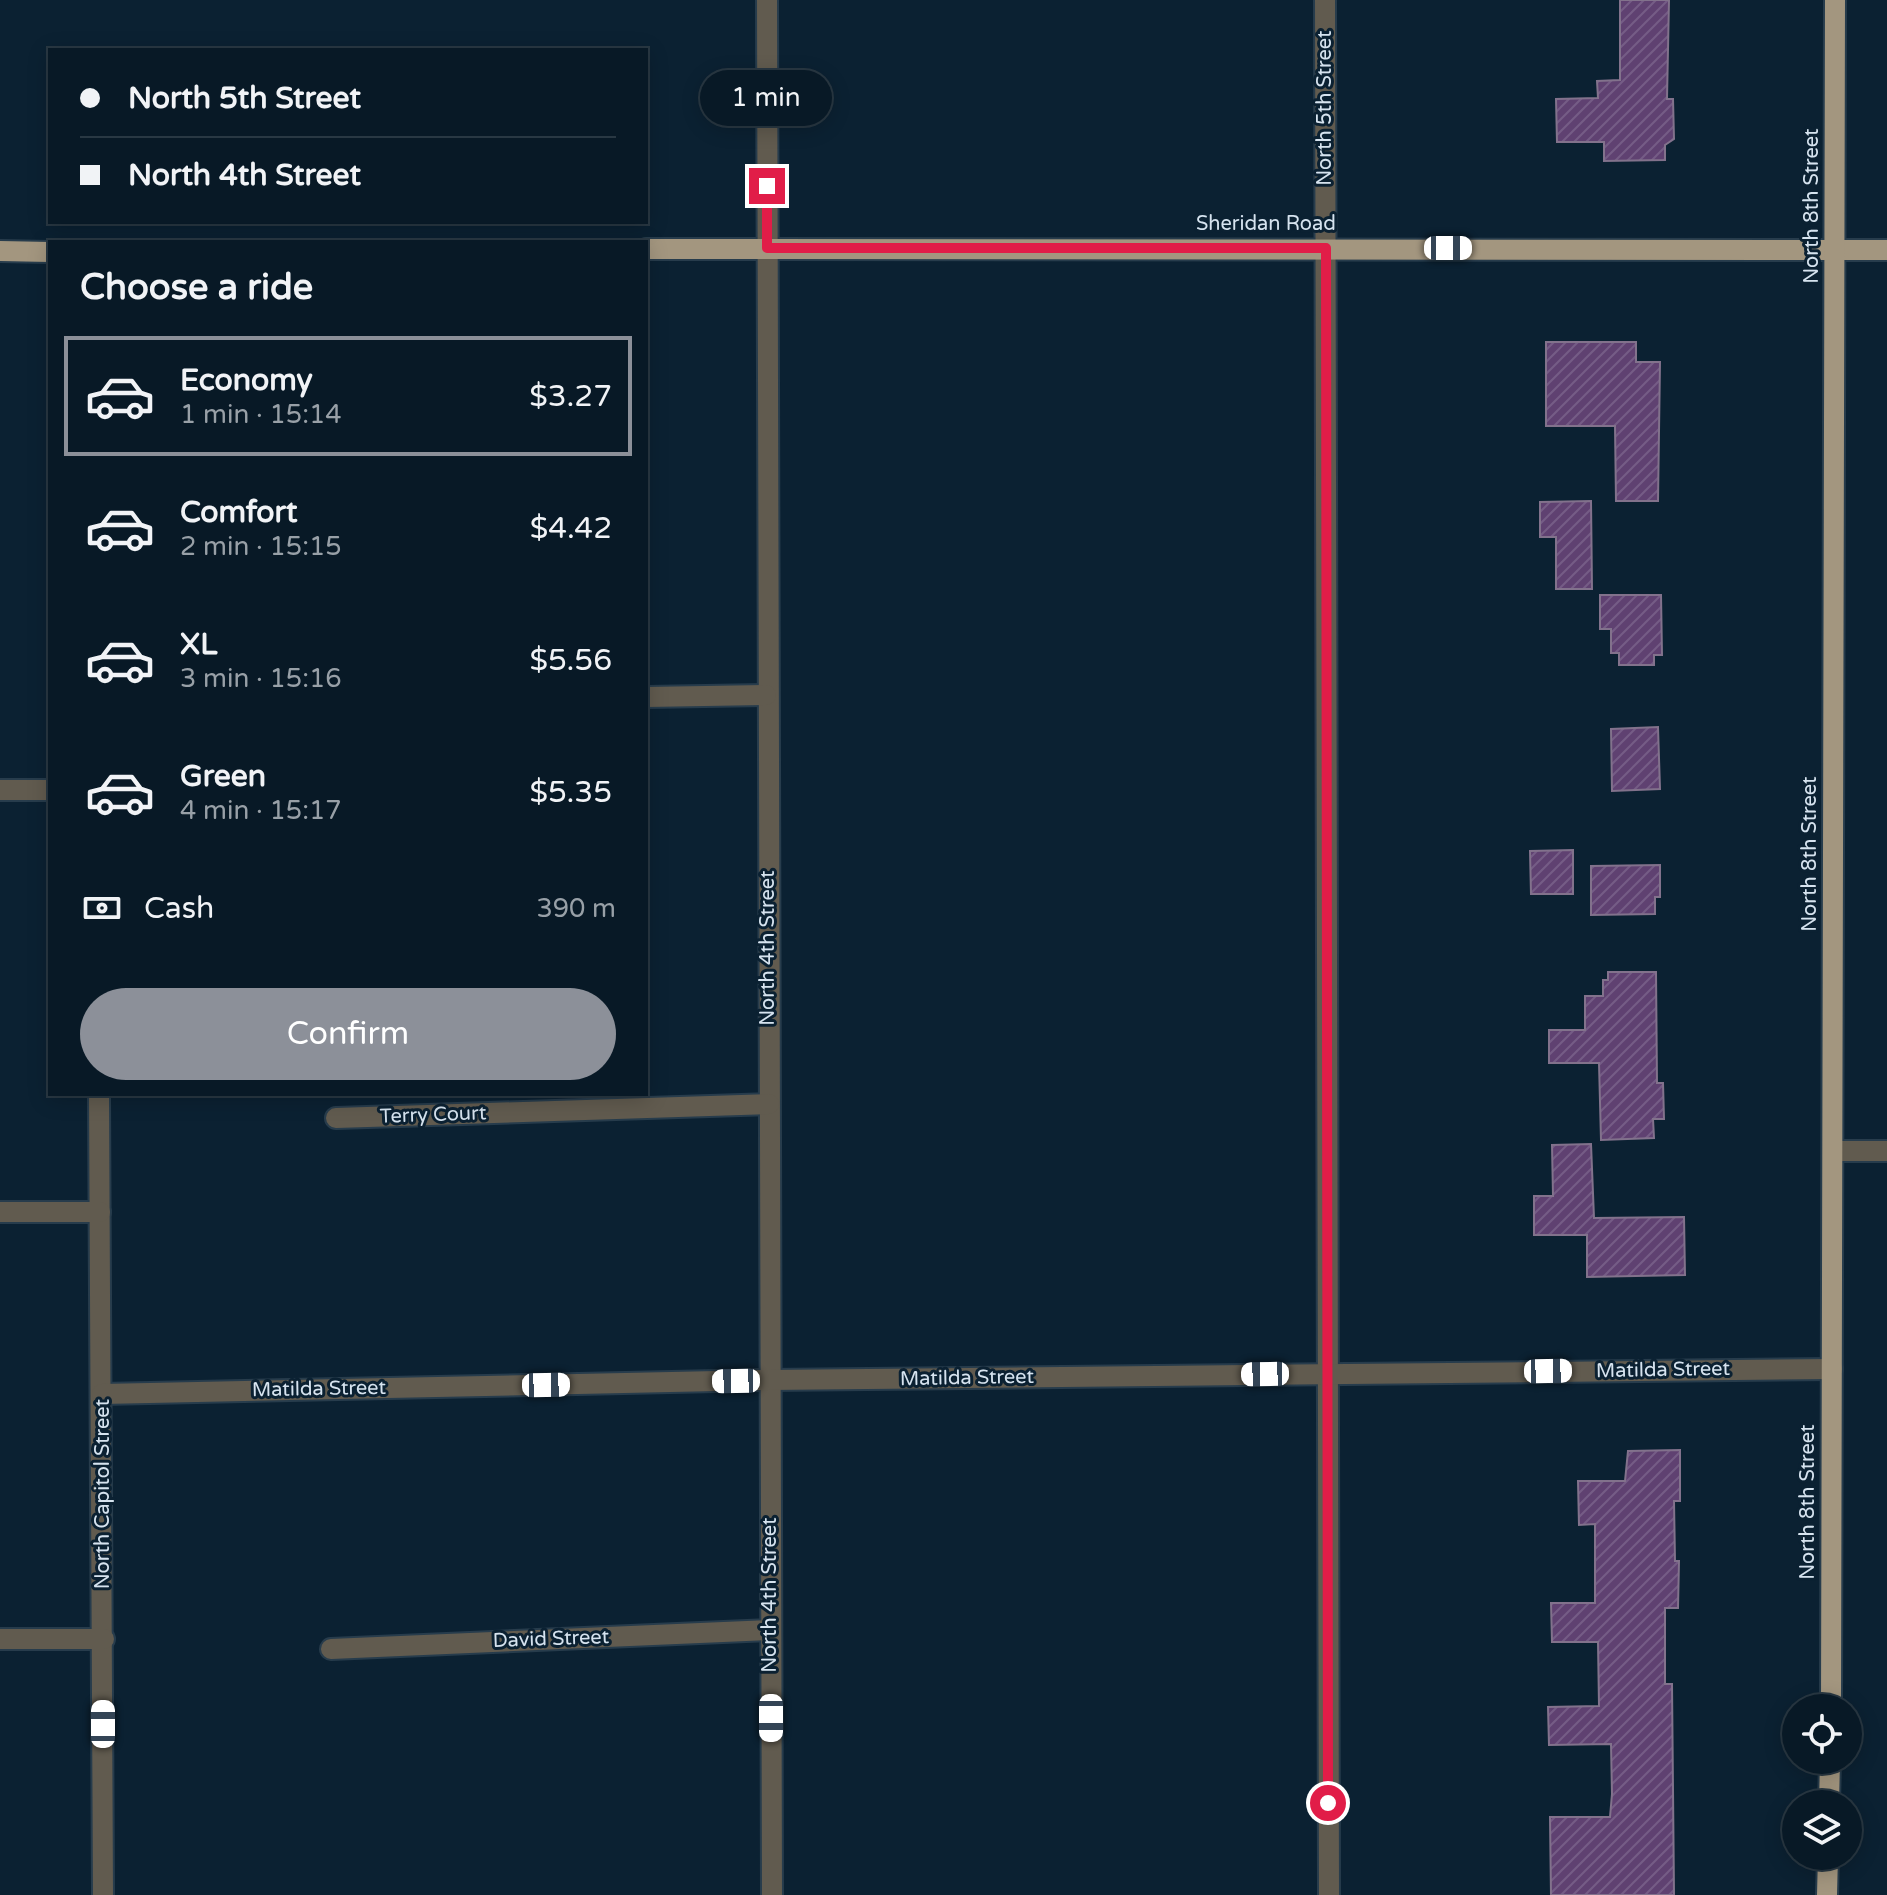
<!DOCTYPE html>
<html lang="en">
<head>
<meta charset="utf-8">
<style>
  body { margin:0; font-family:"Varela Round",sans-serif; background:#162632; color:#f1f3f6; height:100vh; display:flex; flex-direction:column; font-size:30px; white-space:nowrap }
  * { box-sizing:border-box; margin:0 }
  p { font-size:26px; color:#98a0a7 }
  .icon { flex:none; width:44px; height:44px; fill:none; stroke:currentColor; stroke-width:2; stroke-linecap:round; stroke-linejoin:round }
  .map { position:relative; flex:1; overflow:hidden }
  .details { position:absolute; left:48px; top:240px; width:600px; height:856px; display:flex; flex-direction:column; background:#081926; border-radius:0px; box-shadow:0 4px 20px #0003,0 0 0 2px #293843 }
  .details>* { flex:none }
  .top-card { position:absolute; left:48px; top:48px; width:600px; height:176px; border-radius:0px; box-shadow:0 4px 20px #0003,0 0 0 2px #293843; display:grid; align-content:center; height:176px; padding:0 32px; background:#081926 }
  .fabs { position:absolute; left:1782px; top:1694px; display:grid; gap:16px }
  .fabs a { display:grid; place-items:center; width:80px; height:80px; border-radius:50%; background:#081926; box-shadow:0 4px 20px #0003,0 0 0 2px #293843; font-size:40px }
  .end { position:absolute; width:36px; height:36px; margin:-18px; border:10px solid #e11d48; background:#fff; box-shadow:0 0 0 4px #fff }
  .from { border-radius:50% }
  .bubble { position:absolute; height:56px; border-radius:28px; background:#081926; box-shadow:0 4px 20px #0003,0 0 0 2px #293843; font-size:26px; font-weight:600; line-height:56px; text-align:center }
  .car { position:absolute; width:24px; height:48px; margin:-24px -12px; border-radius:10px; box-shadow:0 0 6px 2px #0007; background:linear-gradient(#fff 24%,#345 0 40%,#fff 0 76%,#345 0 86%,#fff 0) }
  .top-card b { display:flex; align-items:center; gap:28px; height:76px; font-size:30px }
  .top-card b+b { border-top:2px solid #293843 }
  .top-card i { width:20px; height:20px; background:#f1f3f6 }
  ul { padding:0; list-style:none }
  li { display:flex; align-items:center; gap:24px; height:120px; margin:0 16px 12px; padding:0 16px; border:4px solid transparent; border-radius:0px }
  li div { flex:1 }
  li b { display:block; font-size:30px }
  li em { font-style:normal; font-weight:600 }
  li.active { border-color:#8c9099 }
  li>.icon { width:72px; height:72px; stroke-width:1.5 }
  h2 { padding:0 32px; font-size:36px; line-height:96px }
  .pay { display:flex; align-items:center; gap:20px; height:88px; padding:0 32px; font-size:30px }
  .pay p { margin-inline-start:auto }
  .primary-button { display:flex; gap:16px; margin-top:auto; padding:16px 32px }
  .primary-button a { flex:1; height:92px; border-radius:48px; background:#8c9099; color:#fff; font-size:32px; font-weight:600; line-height:92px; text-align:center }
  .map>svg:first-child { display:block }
</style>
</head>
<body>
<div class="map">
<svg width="1887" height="1895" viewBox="0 0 1887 1895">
  <defs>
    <pattern id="building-hatch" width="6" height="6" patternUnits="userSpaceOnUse" patternTransform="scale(2)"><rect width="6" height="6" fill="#5f4171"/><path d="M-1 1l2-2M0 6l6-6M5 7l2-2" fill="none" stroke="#755c86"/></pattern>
  </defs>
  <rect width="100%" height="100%" fill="#0b2132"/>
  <g fill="url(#building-hatch)" stroke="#82728c" stroke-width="2">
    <path d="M 1620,0 L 1669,0 L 1667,99 L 1673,99 L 1674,139 L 1665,145 L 1665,160 L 1604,161 L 1604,142 L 1557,142 L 1556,99 L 1598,98 L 1597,81 L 1620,80 Z"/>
    <path d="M 1546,342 L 1636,342 L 1636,362 L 1660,362 L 1658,501 L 1616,501 L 1615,426 L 1546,426 Z"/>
    <path d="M 1591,501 L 1592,589 L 1556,589 L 1556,537 L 1540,537 L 1540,502 Z"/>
    <path d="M 1600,595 L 1661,595 L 1662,655 L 1654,655 L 1654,665 L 1619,665 L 1619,653 L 1611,653 L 1611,629 L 1600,629 Z"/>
    <path d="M 1658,727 L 1660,789 L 1612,791 L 1611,729 Z"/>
    <path d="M 1573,850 L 1573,894 L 1531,894 L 1530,851 Z"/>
    <path d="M 1660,865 L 1660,897 L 1655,897 L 1655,914 L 1591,915 L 1591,866 Z"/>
    <path d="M 1608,972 L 1656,972 L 1657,1083 L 1663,1083 L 1664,1119 L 1653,1119 L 1654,1138 L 1601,1140 L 1599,1063 L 1549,1063 L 1549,1030 L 1585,1030 L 1585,996 L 1603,996 L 1603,980 L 1608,980 Z"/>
    <path d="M 1591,1144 L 1594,1218 L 1684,1217 L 1685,1275 L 1587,1277 L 1587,1235 L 1534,1235 L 1534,1196 L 1553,1196 L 1552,1145 Z"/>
    <path d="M 1680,1450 L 1680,1501 L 1674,1501 L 1675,1561 L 1679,1561 L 1678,1608 L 1665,1608 L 1665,1684 L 1672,1684 L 1674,1895 L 1551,1895 L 1550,1817 L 1610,1817 L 1612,1794 L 1611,1744 L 1549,1745 L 1548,1707 L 1599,1706 L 1598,1642 L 1552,1642 L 1551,1603 L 1595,1603 L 1595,1524 L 1579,1525 L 1578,1481 L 1625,1481 L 1628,1451 Z"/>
  </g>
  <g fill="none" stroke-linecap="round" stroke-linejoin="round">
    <g stroke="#273c4c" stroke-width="24">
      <g id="minor">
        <path d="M 767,0 L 772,1895"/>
        <path d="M 1325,0 L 1329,1895"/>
        <path d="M 646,697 L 766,695"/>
        <path d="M 0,790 L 50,790"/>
        <path d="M 99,1094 L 103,1895"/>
        <path d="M 336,1118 L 769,1104"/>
        <path d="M 1833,1151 L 1887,1151"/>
        <path d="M 0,1212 L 100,1212"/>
        <path d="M 102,1394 L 768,1380 L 1832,1369"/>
        <path d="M 0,1639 L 104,1639"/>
        <path d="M 331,1649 L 770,1630"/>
      </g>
    </g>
    <g stroke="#273c4c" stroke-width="24">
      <g id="major">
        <path d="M 646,249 L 1887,250"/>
        <path d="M 0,251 L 50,252"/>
        <path d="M 1831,1708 L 1835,0"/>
        <path d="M 1829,1804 L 1830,1760"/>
        <path d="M 1827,1895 L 1828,1856"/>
      </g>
    </g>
    <use href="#minor" stroke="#615b4f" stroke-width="20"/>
    <use href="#major" stroke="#a3967f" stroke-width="20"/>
  </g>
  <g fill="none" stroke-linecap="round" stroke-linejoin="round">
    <path stroke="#e11d48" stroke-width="10" d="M 767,186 L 767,248 L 1326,248 L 1328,1803"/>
  </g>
  <g text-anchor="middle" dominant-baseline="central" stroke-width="6" stroke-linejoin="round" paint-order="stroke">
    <g font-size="20" fill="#d6e3ef" stroke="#0b2132">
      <text transform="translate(1325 108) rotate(-90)">North 5th Street</text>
      <text transform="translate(1812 206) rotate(-90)">North 8th Street</text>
      <text x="1266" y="224">Sheridan Road</text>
      <text transform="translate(1810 854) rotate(-90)">North 8th Street</text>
      <text transform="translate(768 948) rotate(-90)">North 4th Street</text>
      <text transform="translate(433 1115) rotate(-2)">Terry Court</text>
      <text transform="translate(1663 1370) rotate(-1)">Matilda Street</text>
      <text transform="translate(967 1378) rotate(-1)">Matilda Street</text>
      <text transform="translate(319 1389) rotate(-1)">Matilda Street</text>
      <text transform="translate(103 1494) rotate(-90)">North Capitol Street</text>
      <text transform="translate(1808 1502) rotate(-90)">North 8th Street</text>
      <text transform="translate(770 1595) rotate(-90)">North 4th Street</text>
      <text transform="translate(551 1639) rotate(-2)">David Street</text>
    </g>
  </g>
</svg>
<div class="fabs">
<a><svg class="icon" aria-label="locate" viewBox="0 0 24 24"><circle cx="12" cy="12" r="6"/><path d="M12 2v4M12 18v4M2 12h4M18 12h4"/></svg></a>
<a><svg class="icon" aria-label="layers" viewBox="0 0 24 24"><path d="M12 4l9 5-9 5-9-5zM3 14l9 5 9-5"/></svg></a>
</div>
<i class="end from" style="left:1328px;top:1803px"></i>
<i class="end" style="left:767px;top:186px"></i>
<div class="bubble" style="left:700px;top:70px;width:132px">1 min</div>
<i class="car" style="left:1448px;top:248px;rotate:90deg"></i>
<i class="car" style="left:1548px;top:1371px;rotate:89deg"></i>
<i class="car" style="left:1265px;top:1374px;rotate:269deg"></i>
<i class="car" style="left:736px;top:1381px;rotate:269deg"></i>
<i class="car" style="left:546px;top:1385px;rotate:89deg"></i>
<i class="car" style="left:771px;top:1718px;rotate:180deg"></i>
<i class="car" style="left:103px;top:1724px;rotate:0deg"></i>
<div class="top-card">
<b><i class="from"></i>North 5th Street</b>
<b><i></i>North 4th Street</b>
</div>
<section class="details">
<h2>Choose a ride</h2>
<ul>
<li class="active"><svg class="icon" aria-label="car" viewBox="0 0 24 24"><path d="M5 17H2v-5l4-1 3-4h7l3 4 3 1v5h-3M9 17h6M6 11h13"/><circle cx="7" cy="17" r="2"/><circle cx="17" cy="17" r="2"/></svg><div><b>Economy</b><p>1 min · 15:14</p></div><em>$3.27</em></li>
<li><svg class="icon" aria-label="car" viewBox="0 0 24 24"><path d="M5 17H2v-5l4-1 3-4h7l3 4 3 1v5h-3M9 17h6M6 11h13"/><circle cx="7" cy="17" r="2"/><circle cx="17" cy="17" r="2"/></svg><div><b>Comfort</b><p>2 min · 15:15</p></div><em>$4.42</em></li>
<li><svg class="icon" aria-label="car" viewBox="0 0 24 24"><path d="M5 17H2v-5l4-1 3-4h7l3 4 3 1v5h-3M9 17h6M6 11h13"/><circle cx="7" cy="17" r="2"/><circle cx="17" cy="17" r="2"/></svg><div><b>XL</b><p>3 min · 15:16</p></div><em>$5.56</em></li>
<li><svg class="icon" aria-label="car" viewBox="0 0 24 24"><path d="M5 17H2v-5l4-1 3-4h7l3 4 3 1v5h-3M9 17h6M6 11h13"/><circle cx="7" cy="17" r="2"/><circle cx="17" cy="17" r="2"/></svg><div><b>Green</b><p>4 min · 15:17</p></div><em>$5.35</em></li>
</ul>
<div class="pay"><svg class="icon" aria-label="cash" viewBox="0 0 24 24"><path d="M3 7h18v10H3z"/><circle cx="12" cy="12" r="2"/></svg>Cash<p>390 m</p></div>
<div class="primary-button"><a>Confirm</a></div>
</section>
</div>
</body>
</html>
